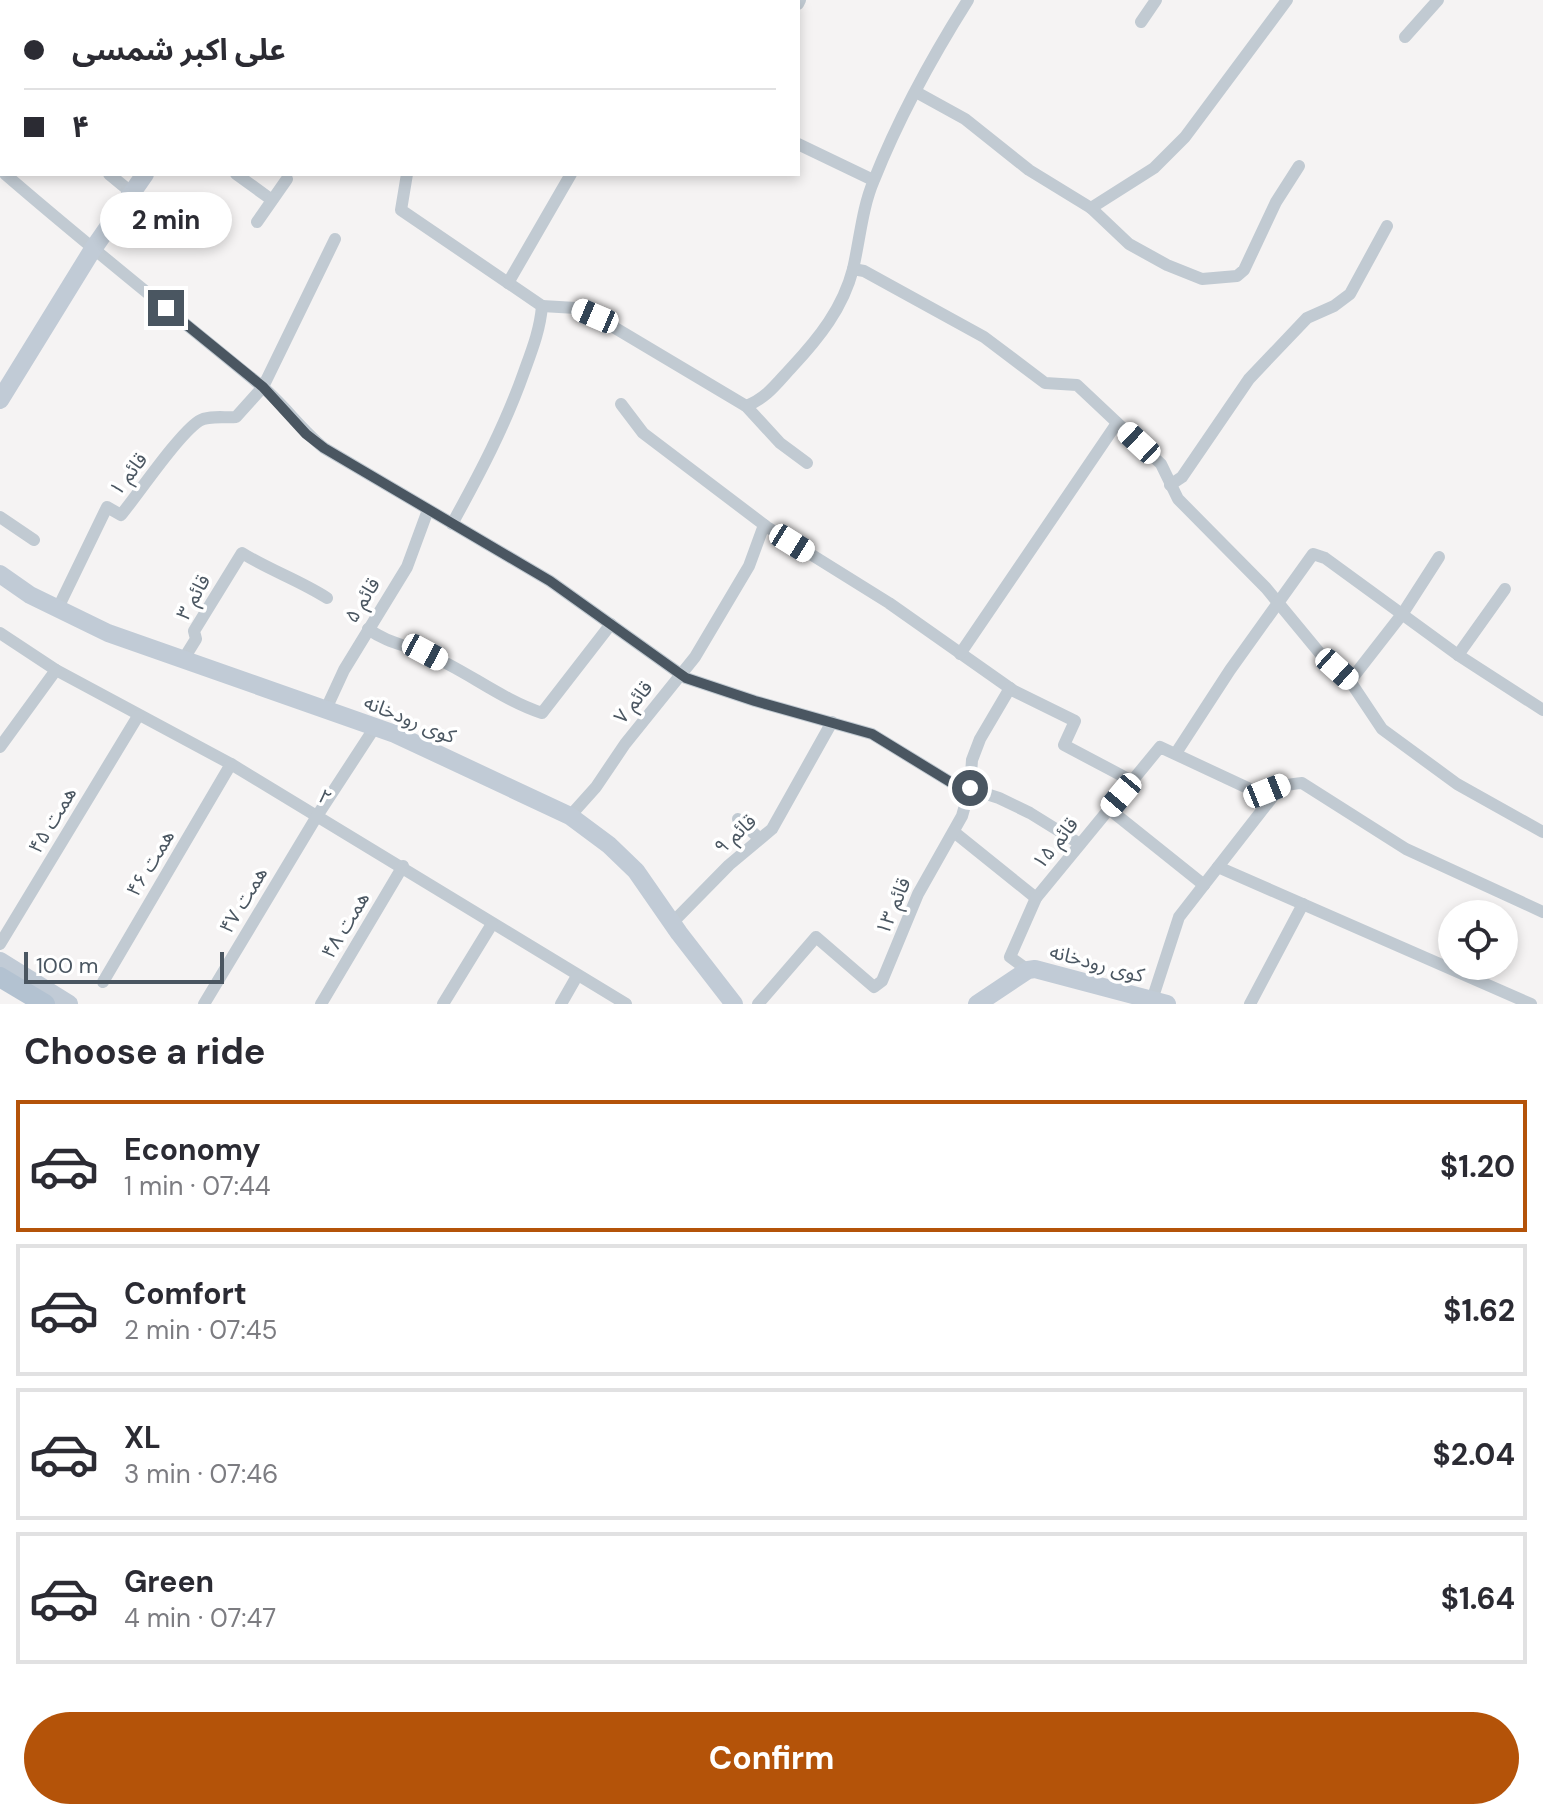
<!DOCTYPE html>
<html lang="en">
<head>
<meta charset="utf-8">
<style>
  body { margin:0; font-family:"DM Sans","Noto Sans Arabic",sans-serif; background:#f2f2f3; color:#2b2b33; height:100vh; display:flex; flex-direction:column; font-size:30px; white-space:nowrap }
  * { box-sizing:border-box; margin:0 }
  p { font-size:26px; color:#7c7c81 }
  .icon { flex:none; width:44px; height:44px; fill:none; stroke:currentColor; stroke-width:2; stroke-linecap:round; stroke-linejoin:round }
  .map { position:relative; height:1004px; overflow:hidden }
  .side { display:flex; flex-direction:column; background:#fff; flex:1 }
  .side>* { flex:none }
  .hud { position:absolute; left:0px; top:0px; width:800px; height:176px; box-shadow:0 4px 12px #0003; display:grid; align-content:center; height:176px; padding:0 24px; background:#fff }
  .fabs { position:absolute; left:1438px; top:900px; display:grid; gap:16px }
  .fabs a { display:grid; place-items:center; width:80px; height:80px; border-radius:50%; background:#fff; box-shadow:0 4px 12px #0003; font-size:40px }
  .scale { position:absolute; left:24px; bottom:20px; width:200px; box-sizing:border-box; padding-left:8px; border:4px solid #4a5661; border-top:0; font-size:22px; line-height:28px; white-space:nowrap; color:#4a5661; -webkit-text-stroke:6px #fff; paint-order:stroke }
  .end { position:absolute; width:36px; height:36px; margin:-18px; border:10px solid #4a5661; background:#fff; box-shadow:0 0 0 4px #fff }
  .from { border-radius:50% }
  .bubble { position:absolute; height:56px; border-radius:28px; background:#fff; box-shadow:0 4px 12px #0003; font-size:26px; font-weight:700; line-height:56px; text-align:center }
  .car { position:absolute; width:24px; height:48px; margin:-24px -12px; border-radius:10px; box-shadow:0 0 6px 2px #0007; background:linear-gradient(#fff 24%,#345 0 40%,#fff 0 76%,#345 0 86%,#fff 0) }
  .hud b { display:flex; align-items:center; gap:28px; height:76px; font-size:30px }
  .hud b+b { border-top:2px solid #e1e1e2 }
  .hud i { width:20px; height:20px; background:#2b2b33 }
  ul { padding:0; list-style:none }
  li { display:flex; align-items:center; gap:24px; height:132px; margin:0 16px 12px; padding:0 8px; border:4px solid #e1e1e2; border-radius:0px }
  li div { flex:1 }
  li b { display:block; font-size:30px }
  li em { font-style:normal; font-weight:700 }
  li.selected { border-color:#b45309 }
  li>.icon { width:72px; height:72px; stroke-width:1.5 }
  h2 { padding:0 24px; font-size:36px; line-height:96px }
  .action { display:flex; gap:16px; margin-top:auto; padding:16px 24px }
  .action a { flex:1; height:92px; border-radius:48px; background:#b45309; color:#fff; font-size:32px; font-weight:700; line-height:92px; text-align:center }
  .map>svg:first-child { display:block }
</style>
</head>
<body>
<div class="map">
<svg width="1543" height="1004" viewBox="0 0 1543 1004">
  <rect width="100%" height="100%" fill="#f5f3f3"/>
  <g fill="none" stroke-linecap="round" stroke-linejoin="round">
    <g stroke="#c1cad2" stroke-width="12">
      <path d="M 240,0 L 243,2"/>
      <path d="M 534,0 L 538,2"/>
      <path d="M 60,2 L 62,0"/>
      <path d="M 497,2 L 499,0"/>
      <path d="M 650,2 L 651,0"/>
      <path d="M 798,4 L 800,0"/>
      <path d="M 1141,22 L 1156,0"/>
      <path d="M 1405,37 L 1438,0"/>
      <path d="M 0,75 L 2,73"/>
      <path d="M 916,92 L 965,119 L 1029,170 L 1091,208 L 1129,244 L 1167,265 L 1202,279 L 1237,276 L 1244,270 L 1276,202 L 1299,166"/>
      <path d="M 798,144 L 873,180"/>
      <path d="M 5,174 C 88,246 174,314 259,384 C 283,403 300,429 324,448 L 550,581 L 686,678 L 755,701 L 872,734 L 952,783 L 999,798 L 1030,813 L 1080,844"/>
      <path d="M 109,174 L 132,193"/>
      <path d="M 236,174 L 272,200"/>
      <path d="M 407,174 L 401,210 L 542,306 C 540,330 532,350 524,372 C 505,426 479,475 452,524"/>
      <path d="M 1091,208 L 1154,168 L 1185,137 L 1287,0"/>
      <path d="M 257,222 L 287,179"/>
      <path d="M 853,269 L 864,271 L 984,337 L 1045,383 L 1077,385 L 1161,464 L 1178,499 L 1266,588 L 1323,657 L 1350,681 L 1382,729 L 1457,784 L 1543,832"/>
      <path d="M 508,283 L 571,174"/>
      <path d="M 542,306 L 576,308 L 595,316 L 746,406 L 780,443 L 807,463"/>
      <path d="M 621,404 L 643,433 L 767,527 L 889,603 L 1014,691 L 1075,721 L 1064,745 L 1132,781"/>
      <path d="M 746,406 C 767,398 777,383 792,367 C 819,338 843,308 853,269 C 860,239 862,208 874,180 C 899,117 932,57 968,0"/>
      <path d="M 1170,485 L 1182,477 L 1249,379 L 1307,318 L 1334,306 L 1350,294 L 1387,226"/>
      <path d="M 0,517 L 34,540"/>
      <path d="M 58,608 L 107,507 L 121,515 C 139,493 178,435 199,421 C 208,415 225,418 236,417 L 263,387 L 335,239"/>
      <path d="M 368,629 C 388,643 403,644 425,653 C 466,670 500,699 542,713 L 611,624"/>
      <path d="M 0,633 L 56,670 L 231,764 L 626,1004"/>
      <path d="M 960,654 L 1117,423"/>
      <path d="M 1458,655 L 1505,589"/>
      <path d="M 183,660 L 196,639 L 194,631 L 242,553 C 269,570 299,580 327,598"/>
      <path d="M 1350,681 L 1403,613 L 1439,557"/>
      <path d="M 326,709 L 344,670 L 407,567 L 428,510"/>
      <path d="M 0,747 L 56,670"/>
      <path d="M 1176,753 L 1230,670 L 1313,554 L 1325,558 L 1458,655 L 1543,710"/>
      <path d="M 1109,809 L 1204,885"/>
      <path d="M 570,816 L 596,787 L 625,744 L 695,657 L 749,566 L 764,525"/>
      <path d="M 738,819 L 759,838"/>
      <path d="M 954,832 L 1036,898"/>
      <path d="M 1218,867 L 1531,1004"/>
      <path d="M 672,923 L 729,865 L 772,829 L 832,722"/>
      <path d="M 0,944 L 138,716"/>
      <path d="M 1028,970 L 1010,957 L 1036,898 L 1160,747 L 1252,790 C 1270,791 1284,784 1302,783 L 1406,849 L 1543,912"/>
      <path d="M 103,982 L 231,764"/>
      <path d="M 1152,1000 L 1179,917 L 1281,786"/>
      <path d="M 204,1004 L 317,816 L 375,727"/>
      <path d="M 321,1004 L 403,866"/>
      <path d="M 443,1004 L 492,924"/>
      <path d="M 561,1004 L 577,976"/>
      <path d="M 758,1004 L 816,937 L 874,987 L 882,981 L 918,894 L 962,816 L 970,788 L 972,760 L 980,739 L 1010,688"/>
      <path d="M 1250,1004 L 1303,904"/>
    </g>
    <g stroke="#c1cbd6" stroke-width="18">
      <path d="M 262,2 L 263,0"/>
      <path d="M 0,400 L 93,249 L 145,174"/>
      <path d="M 0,574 L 30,595 L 108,633 L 395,734 L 570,816 L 609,845 L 636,871 L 679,933 L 734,1004"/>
      <path d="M 0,961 L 69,1004"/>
      <path d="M 977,1004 L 1028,970 L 1035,969 L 1167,1004"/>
    </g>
    <path stroke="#b3c2d1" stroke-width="20" d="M 0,977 L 45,1004"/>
  </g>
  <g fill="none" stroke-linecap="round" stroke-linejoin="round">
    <path stroke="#4a5661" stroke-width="10" d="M 166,308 L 263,387 L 306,434 L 324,448 L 550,581 L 686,678 L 755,701 L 872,734 L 952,783 L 970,788"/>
  </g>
  <g text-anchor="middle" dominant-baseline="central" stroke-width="7" stroke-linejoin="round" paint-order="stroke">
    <g font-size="20" fill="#4a5661" stroke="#fff">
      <text transform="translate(128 474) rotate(-52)">قائم ۱</text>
      <text transform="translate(193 597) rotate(-61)">قائم ۳</text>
      <text transform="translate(362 600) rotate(-58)">قائم ۵</text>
      <text transform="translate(633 702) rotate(-51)">قائم ۷</text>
      <text transform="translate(410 719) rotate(22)">کوی رودخانه</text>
      <text transform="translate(325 797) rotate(31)">۲</text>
      <text transform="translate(52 820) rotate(-59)">همت ۴۵</text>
      <text transform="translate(735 834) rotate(-42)">قائم ۹</text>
      <text transform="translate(1055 843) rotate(-51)">قائم ۱۵</text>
      <text transform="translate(150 863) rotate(-59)">همت ۴۶</text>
      <text transform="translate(243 900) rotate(-59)">همت ۴۷</text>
      <text transform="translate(893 906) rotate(-67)">قائم ۱۳</text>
      <text transform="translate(345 925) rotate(-59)">همت ۴۸</text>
      <text transform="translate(1097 963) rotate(15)">کوی رودخانه</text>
    </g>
  </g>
</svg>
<div class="fabs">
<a><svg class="icon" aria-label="locate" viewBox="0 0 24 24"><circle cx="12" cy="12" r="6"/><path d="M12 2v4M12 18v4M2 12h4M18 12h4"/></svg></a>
</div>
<div class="scale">100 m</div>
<i class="end from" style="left:970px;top:788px"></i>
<i class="end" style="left:166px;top:308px"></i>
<div class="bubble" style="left:100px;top:192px;width:132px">2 min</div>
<i class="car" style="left:595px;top:316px;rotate:293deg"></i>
<i class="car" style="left:1139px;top:443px;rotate:313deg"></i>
<i class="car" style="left:792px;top:543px;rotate:122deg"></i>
<i class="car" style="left:425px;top:652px;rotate:118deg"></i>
<i class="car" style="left:1337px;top:669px;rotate:132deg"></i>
<i class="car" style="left:1267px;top:791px;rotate:68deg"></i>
<i class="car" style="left:1121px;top:795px;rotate:220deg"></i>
<div class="hud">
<b><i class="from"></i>علی اکبر شمسی</b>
<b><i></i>۴</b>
</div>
</div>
<section class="side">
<h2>Choose a ride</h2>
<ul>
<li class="selected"><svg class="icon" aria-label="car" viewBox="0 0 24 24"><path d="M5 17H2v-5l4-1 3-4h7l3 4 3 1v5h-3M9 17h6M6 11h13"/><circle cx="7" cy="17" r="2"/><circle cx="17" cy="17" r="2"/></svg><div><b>Economy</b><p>1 min · 07:44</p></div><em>$1.20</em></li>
<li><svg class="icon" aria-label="car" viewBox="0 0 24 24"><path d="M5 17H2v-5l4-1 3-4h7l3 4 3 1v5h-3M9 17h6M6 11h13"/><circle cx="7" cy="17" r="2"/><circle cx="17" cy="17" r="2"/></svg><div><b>Comfort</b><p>2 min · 07:45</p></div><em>$1.62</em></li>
<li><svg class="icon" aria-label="car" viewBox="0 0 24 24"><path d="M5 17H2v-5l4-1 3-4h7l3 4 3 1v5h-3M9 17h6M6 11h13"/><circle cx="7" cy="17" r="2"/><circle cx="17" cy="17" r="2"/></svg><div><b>XL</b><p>3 min · 07:46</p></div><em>$2.04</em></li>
<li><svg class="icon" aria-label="car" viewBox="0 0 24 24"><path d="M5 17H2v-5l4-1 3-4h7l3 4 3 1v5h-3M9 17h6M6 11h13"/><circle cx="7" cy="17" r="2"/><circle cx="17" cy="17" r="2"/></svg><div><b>Green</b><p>4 min · 07:47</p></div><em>$1.64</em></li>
</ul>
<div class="action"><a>Confirm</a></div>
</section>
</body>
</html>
